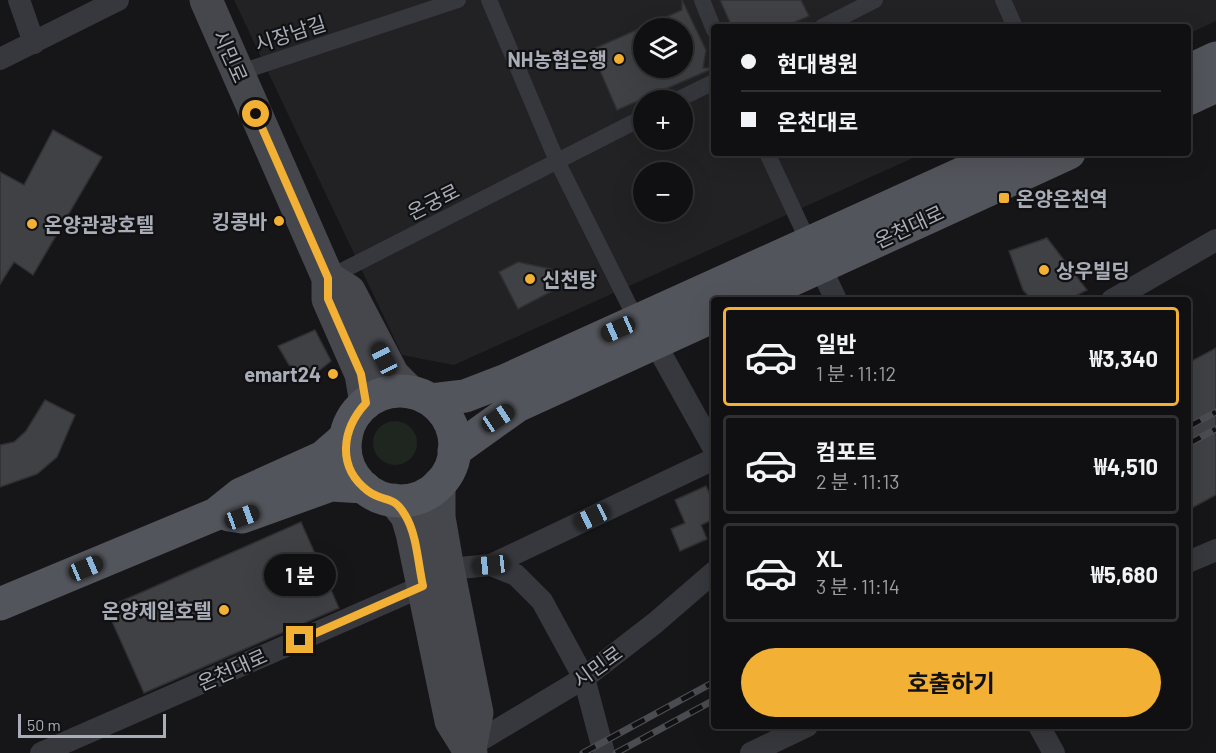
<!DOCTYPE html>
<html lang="ko">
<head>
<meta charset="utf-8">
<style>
  body { margin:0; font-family:Barlow,"Noto Sans KR",sans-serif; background:#1e1e20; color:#f1f3f6; height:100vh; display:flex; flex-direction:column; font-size:22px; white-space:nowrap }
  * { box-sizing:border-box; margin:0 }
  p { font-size:20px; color:#9c9d9f }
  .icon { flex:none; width:33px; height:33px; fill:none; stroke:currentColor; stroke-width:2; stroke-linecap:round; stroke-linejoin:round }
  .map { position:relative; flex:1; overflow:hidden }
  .side { position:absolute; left:711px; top:297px; width:480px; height:432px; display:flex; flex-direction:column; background:#101012; border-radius:6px; box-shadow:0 6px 24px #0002,0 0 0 2px #303032 }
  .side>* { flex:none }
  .banner { position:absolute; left:711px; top:24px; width:480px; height:132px; border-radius:6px; box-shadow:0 6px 24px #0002,0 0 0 2px #303032; display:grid; align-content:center; height:132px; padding:0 30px; background:#101012 }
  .tools { position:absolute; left:633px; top:18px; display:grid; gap:12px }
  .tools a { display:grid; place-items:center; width:60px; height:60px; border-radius:50%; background:#101012; box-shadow:0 6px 24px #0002,0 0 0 2px #303032; font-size:30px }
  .scale { position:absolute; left:18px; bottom:15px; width:148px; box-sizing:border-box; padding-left:6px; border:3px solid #a8adb8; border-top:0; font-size:16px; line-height:21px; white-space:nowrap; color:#a8adb8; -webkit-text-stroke:4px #111113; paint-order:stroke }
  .end { position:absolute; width:27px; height:27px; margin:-14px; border:8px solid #f2b134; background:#111; box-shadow:0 0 0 3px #111 }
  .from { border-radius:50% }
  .bubble { position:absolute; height:42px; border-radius:21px; background:#101012; box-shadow:0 6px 24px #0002,0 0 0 2px #303032; font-size:20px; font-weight:700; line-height:42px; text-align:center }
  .car { position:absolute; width:18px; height:36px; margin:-18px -9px; border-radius:8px; box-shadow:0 0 4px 2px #0007; background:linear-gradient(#222 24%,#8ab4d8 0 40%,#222 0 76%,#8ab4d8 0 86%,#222 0) }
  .banner b { display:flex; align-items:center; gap:21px; height:57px; font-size:22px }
  .banner b+b { border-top:2px solid #303032 }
  .banner i { width:15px; height:15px; background:#f1f3f6 }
  ul { padding:10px 0 0; list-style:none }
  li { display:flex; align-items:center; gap:18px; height:99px; margin:0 12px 9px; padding:0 18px; border:3px solid #303032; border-radius:6px }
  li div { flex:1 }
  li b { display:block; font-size:22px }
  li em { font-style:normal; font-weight:700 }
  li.on { border-color:#f2b134 }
  li>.icon { width:54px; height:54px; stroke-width:1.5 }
  .button { display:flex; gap:12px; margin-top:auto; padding:12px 30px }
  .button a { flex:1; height:69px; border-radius:36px; background:#f2b134; color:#111; font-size:24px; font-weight:700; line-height:69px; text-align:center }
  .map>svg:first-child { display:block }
</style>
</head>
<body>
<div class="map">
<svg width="1216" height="753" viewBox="0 0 1216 753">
  <rect width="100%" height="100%" fill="#161618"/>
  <path fill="#222225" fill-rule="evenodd" d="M 234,0 L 1216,0 L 1216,21 L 1188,34 L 1188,27 L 714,27 L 714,153 L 924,153 L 454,365 L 402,355 ZM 644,28 L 682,28 L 682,68 L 644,68 ZM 644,100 L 682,100 L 682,140 L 644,140 ZM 644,172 L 682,172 L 682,212 L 644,212 Z"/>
  <circle fill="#1e261f" cx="395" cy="443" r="22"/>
  <g fill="#404145" stroke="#303034" stroke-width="1.5" fill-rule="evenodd">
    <path d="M 682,0 L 706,50 L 703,68 L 714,68 L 617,110 L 591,50 L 682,10 ZM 644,28 L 682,28 L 682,68 L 644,68 Z"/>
    <path d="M 720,0 L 801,0 L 809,16 L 784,27 L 732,27 Z"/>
    <path d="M 53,130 L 102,157 L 33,275 L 14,262 L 0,284 L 0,172 L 24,185 Z"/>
    <path d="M 1047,238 L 1087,290 L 1068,300 L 1032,300 L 1023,290 L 1009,251 Z"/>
    <path d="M 518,262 L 551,269 L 560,287 L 518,309 L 499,272 Z"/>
    <path d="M 315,330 L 331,361 L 311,377 L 289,365 L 278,346 Z"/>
    <path d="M 1216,348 L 1216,495 L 1188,510 L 1188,363 Z"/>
    <path d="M 45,400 L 75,415 L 57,457 L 37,474 L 0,487 L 0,445 L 14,442 L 26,431 Z"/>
    <path d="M 706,486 L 714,504 L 714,519 L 701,525 L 707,539 L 680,551 L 671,529 L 685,523 L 675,500 Z"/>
    <path d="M 301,522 L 339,608 L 144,693 L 106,608 Z"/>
  </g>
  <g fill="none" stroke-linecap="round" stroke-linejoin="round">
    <g stroke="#37383d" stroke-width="16">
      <path d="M 489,0 L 557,161 L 637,321"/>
      <path d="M 702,0 L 714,30"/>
      <path d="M 1003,0 L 1015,27"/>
      <path d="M 822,27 L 875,0"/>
      <path d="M 238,73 L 458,0"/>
      <path d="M 677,100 L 714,82"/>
      <path d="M 767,153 L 809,243"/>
      <path d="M 328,278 L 644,117"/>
    </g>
    <g stroke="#37383d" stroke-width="22">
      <path d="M 19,0 L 34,43"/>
      <path d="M 0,59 L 118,0"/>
      <path d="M 815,255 L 836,300"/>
      <path d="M 1112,300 L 1216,240"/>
      <path d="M 655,343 L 714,449"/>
      <path d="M 1188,562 L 1216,550"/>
      <path d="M 491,565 L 516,575 L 542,601 L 584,678 L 604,753"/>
      <path d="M 448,569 L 491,565 L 714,459"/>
      <path d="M 1039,726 L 1054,753"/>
      <path d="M 464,750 L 584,678 L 655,623 L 714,572"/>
      <path d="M 41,753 L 423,586"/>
      <path d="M 751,753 L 807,726"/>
    </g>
    <g stroke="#45474d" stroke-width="33">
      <path d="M 206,0 L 328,278 L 328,299 L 361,374 L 366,403"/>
      <path d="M 328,278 L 349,291 L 393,375 L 410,392"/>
      <path d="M 439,484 L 439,517 L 448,569 L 477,713 L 470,748"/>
      <path d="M 394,500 L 407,516 L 412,533 L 451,721 L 471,753"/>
    </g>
    <g stroke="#53555c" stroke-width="33">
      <path d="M 1188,71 L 1216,58"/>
      <path d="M 1188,99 L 1216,86"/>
      <path d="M 748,300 L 1069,153"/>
      <circle cx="400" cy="446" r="55"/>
      <path d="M 431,400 L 465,396 L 504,381 L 1007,153"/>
      <path d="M 454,451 L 517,406 L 714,316"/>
      <path d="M 229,515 L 242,517 L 331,485 L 364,487"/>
      <path d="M 0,604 L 216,514 L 241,494 L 323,457 L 346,437"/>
    </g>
    <g stroke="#4a4c52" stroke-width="7">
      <g id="rail">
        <path d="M 1188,427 L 1216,412"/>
        <path d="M 1188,444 L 1216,429"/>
        <path d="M 583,753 L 714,682"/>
        <path d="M 616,753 L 714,700"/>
      </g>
    </g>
    <use href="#rail" stroke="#111113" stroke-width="4.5" stroke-dasharray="14" stroke-linecap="butt"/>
  </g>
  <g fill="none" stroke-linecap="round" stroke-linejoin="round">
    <path stroke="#f2b134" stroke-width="8" d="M 256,114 L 328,278 L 328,299 L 361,374 L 366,403 C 342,429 336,467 368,491 C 384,503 393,494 405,515 C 417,534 418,564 423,586 L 300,640"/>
  </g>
  <g fill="#f2b134" stroke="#111113" stroke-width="2">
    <circle cx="619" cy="59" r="6"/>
    <rect x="998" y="192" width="12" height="12" rx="3"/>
    <circle cx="279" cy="221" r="6"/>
    <circle cx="32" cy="224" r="6"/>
    <circle cx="1044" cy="270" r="6"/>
    <circle cx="530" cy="279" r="6"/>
    <circle cx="333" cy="374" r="6"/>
    <circle cx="224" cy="610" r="6"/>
  </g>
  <g text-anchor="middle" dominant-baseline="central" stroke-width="4.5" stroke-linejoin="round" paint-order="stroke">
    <g font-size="20" fill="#a8adb8" stroke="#111113">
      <text transform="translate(290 33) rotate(-18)">시장남길</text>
      <text transform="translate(231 56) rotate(66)">시민로</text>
      <text transform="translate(433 201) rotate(-27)">온궁로</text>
      <text transform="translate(909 226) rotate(-25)">온천대로</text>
      <text transform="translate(597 666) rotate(-36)">시민로</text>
      <text transform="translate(232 669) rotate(-24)">온천대로</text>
    </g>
    <g font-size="20" font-weight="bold" fill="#a8adb8" stroke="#111113" text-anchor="end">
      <text x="607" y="59">NH농협은행</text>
      <text x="1016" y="198" text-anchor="start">온양온천역</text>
      <text x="267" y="221">킹콩바</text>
      <text x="44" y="224" text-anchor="start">온양관광호텔</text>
      <text x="1056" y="270" text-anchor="start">상우빌딩</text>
      <text x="542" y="279" text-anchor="start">신천탕</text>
      <text x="321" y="374">emart24</text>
      <text x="212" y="610">온양제일호텔</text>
    </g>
  </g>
</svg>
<div class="tools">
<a><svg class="icon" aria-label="layers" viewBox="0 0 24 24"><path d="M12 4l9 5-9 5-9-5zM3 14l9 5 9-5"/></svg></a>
<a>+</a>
<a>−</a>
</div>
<div class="scale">50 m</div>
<i class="end from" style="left:256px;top:114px"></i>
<i class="end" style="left:300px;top:640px"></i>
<div class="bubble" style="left:264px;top:554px;width:72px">1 분</div>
<i class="car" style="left:618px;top:329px;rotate:246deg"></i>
<i class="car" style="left:384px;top:359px;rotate:333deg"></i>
<i class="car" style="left:498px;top:418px;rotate:56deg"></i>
<i class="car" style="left:242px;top:517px;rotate:70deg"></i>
<i class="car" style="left:592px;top:517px;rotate:245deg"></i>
<i class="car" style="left:491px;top:565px;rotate:264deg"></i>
<i class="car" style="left:86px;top:568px;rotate:67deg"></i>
<div class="banner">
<b><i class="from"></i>현대병원</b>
<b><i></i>온천대로</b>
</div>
<section class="side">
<ul>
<li class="on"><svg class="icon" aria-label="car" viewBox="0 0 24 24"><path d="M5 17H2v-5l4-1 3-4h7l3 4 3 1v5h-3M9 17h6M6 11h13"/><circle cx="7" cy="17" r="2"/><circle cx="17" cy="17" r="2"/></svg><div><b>일반</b><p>1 분 · 11:12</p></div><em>₩3,340</em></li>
<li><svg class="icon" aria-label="car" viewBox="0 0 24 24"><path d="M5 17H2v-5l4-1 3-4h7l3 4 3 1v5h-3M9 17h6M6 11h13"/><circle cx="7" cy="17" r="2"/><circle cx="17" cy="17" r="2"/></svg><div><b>컴포트</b><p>2 분 · 11:13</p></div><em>₩4,510</em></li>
<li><svg class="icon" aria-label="car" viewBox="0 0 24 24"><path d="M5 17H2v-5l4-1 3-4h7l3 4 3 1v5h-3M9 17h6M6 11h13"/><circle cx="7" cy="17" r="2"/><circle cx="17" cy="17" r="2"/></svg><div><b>XL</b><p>3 분 · 11:14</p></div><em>₩5,680</em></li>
</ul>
<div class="button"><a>호출하기</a></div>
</section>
</div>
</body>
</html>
